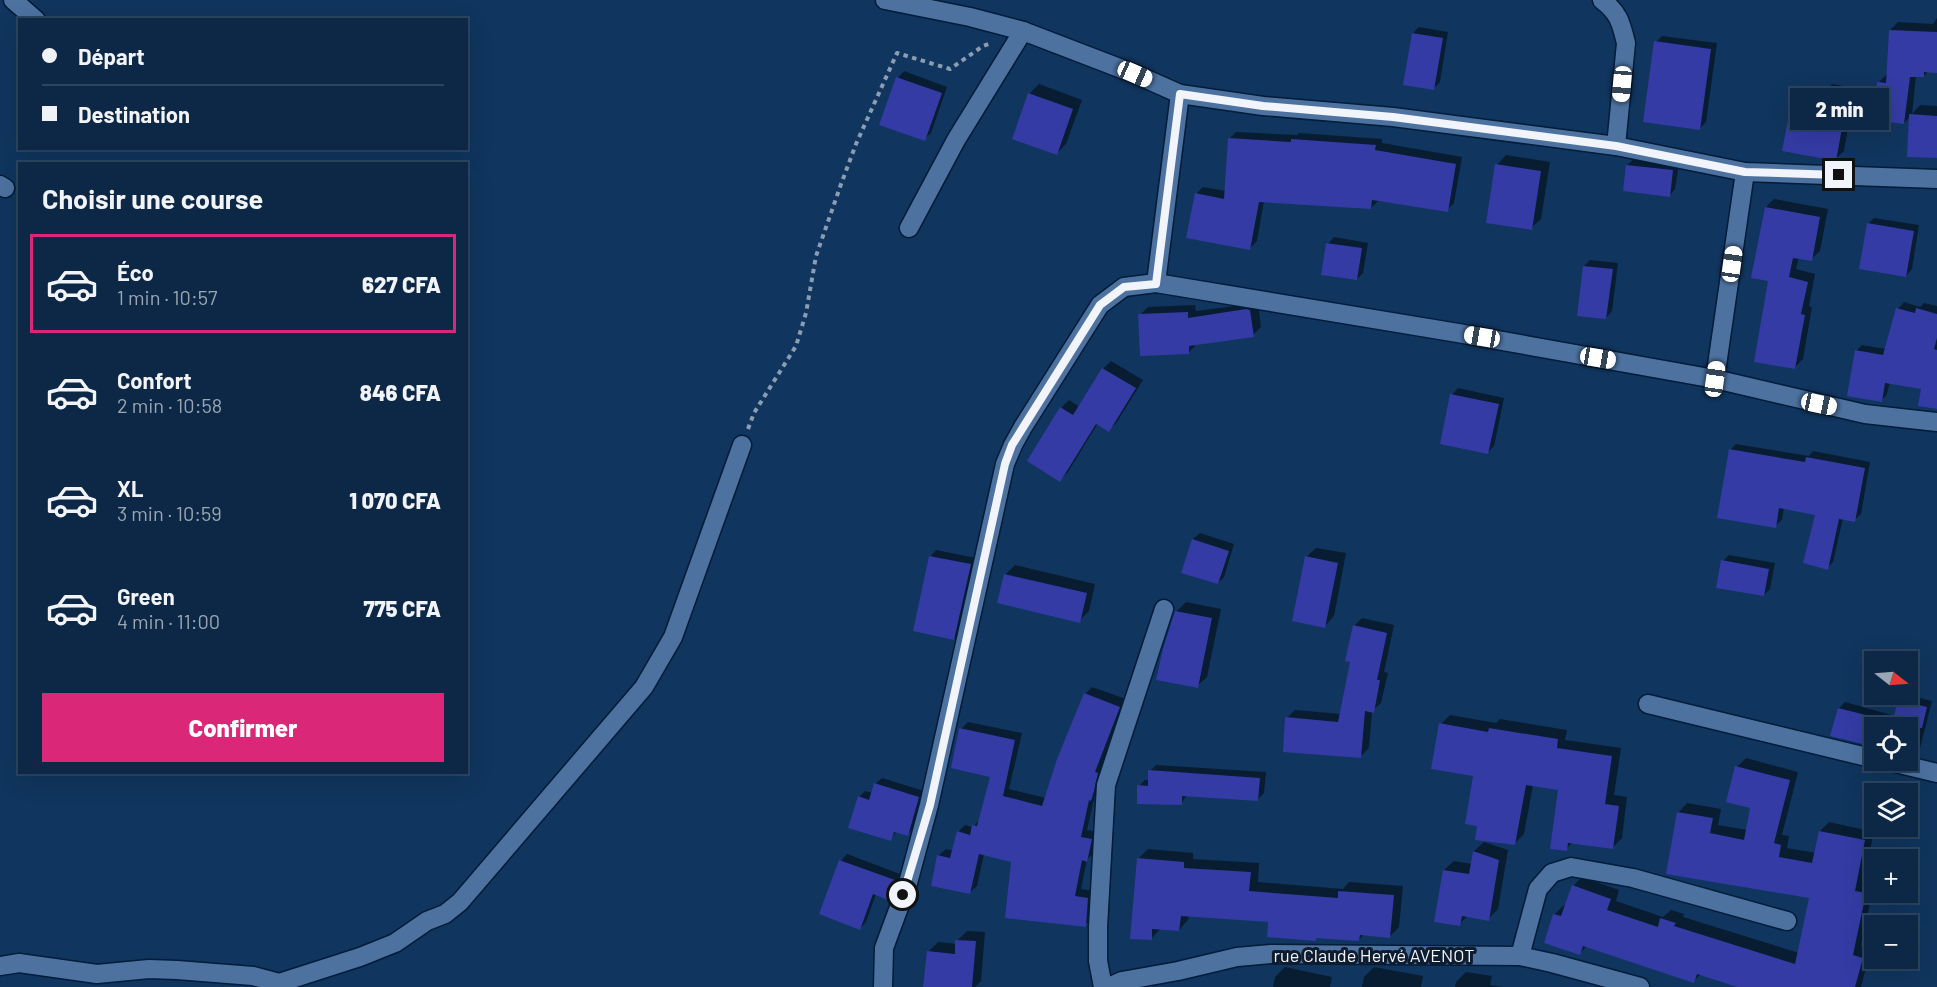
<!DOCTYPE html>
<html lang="fr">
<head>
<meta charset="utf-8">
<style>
  body { margin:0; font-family:Barlow,sans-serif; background:#15304d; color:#f1f3f6; height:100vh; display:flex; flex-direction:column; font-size:22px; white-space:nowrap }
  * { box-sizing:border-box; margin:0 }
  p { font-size:20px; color:#9aa6b3 }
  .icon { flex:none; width:33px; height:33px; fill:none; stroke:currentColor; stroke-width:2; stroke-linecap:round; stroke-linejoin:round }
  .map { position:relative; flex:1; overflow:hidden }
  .details { position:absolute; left:18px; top:162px; width:450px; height:612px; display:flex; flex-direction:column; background:#0c2846; border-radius:0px; box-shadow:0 6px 24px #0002,0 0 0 2px #2c445f }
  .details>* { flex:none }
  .banner { position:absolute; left:18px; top:18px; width:450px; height:132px; border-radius:0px; box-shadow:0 6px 24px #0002,0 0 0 2px #2c445f; display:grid; align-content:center; height:132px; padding:0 24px; background:#0c2846 }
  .needle { width:39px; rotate:107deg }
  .controls { position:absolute; left:1864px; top:651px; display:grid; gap:12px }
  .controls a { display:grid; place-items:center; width:54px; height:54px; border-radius:0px; background:#0c2846; box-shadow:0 6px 24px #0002,0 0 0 2px #2c445f; font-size:30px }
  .end { position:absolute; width:27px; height:27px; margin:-14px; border:8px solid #f1f5fb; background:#111; box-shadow:0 0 0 3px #111 }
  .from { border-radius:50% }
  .bubble { position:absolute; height:42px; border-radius:0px; background:#0c2846; box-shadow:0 6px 24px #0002,0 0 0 2px #2c445f; font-size:20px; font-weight:800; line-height:42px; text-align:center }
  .car { position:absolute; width:18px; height:36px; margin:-18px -9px; border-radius:8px; box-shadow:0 0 4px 2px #0007; background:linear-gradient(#fff 24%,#345 0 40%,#fff 0 76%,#345 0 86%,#fff 0) }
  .banner b { display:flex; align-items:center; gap:21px; height:57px; font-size:22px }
  .banner b+b { border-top:2px solid #2c445f }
  .banner i { width:15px; height:15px; background:#f1f3f6 }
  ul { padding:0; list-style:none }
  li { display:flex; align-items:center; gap:18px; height:99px; margin:0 12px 9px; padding:0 12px; border:3px solid transparent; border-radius:0px }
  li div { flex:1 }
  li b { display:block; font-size:22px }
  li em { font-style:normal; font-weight:800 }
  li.on { border-color:#db2777 }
  li>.icon { width:54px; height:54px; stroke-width:1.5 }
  h2 { padding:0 24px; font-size:27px; line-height:72px }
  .primary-button { display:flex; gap:12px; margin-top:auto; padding:12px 24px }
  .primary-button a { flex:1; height:69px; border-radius:0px; background:#db2777; color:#fff; font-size:24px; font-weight:800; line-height:69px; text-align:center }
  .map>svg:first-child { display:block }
</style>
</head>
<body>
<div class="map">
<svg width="1937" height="987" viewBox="0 0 1937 987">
  <rect width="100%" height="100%" fill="#10355e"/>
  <g fill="#0007">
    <path d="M 1937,18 L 1937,71 L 1928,71 L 1924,76 L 1916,76 L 1912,114 L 1920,105 L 1937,106 L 1937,157 L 1911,116 L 1904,123 L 1850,116 L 1844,151 L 1835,159 L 1793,101 L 1801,93 L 1823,97 L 1824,93 L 1832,84 L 1878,92 L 1879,82 L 1888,73 L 1890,30 L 1898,22 L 1933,24 Z"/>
    <path d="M 1419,27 L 1448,32 L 1440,82 L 1434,88 L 1413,33 Z"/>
    <path d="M 1662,36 L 1717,43 L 1706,122 L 1700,128 L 1656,42 Z"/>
    <path d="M 904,71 L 947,87 L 931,133 L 924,139 L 881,124 L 898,78 Z"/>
    <path d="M 1039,84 L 1082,100 L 1066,144 L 1056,154 L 1029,94 Z"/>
    <path d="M 1236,132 L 1297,135 L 1299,133 L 1382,139 L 1382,143 L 1462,157 L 1454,203 L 1447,210 L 1378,201 L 1371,208 L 1264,201 L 1257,241 L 1250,248 L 1196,194 L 1203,187 L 1226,191 L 1229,139 Z"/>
    <path d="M 1506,155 L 1550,162 L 1541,219 L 1531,228 L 1497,165 Z"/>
    <path d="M 1634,159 L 1679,164 L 1675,189 L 1669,196 L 1627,165 Z"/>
    <path d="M 1774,199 L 1828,209 L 1820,251 L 1811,259 L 1799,257 L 1796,269 L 1815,274 L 1809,306 L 1812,307 L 1803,359 L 1795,367 L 1769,280 L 1766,207 Z"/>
    <path d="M 1874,218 L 1919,225 L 1912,269 L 1906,276 L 1868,224 Z"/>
    <path d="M 1334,237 L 1368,243 L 1363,273 L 1357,279 L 1328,244 Z"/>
    <path d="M 1590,260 L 1618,263 L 1612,311 L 1606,318 L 1584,266 Z"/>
    <path d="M 1904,302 L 1920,307 L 1924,303 L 1937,306 L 1937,408 L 1923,388 L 1890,382 L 1887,394 L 1881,401 L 1856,351 L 1862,345 L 1886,349 L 1898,309 Z"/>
    <path d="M 1258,303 L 1261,327 L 1253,335 L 1197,344 L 1189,352 L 1140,315 L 1148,307 L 1195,305 L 1196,311 Z"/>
    <path d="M 1111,361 L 1143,380 L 1117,422 L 1109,430 L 1098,423 L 1068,472 L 1060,480 L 1061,408 L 1069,400 L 1080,407 L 1103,369 Z"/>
    <path d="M 1458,388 L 1504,398 L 1494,446 L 1488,452 L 1452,395 Z"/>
    <path d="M 1736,444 L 1809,456 L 1813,451 L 1870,462 L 1861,514 L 1854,520 L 1843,518 L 1833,562 L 1827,568 L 1817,513 L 1784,507 L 1782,520 L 1775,526 L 1730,450 Z"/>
    <path d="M 1200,533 L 1234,544 L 1224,577 L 1218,583 L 1183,572 L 1193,539 Z"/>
    <path d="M 1316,548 L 1346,553 L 1334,616 L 1325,626 L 1306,557 Z"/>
    <path d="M 936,550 L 976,558 L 960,633 L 954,639 L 930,557 Z"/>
    <path d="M 1729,555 L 1775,563 L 1770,589 L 1764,595 L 1723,561 Z"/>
    <path d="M 1015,565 L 1095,584 L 1089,611 L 1079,621 L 1005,575 Z"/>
    <path d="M 1186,602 L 1221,609 L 1207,677 L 1197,686 L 1176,612 Z"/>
    <path d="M 1362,618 L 1394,625 L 1384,672 L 1388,673 L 1381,703 L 1372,711 L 1369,748 L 1361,756 L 1287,718 L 1295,710 L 1341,714 L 1352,661 L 1354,626 Z"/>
    <path d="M 1092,687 L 1126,699 L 1102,765 L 1105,766 L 1098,792 L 1095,795 L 1087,830 L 1098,832 L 1094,853 L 1087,859 L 1081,889 L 1095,891 L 1093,918 L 1085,925 L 1013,860 L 984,854 L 977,886 L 969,893 L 938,856 L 946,849 L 954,851 L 958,832 L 965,825 L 973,827 L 981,818 L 992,776 L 961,729 L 968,722 L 1022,733 L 1009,789 L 1046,798 L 1085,694 Z"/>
    <path d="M 1905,694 L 1932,701 L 1920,748 L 1914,754 L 1908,753 L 1908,728 L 1875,728 L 1875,745 L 1831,735 L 1839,708 L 1845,702 L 1895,716 L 1899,700 Z"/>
    <path d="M 1450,715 L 1496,723 L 1500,719 L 1567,730 L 1565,740 L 1621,748 L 1614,795 L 1627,797 L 1622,838 L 1613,847 L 1573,842 L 1566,849 L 1560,789 L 1533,785 L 1524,834 L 1515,843 L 1479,825 L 1475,775 L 1441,724 Z"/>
    <path d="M 1746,758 L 1798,772 L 1782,835 L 1789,836 L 1787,848 L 1816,853 L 1820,831 L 1829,822 L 1874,832 L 1863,882 L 1874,884 L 1861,946 L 1871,949 L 1861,987 L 1742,987 L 1701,974 L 1693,981 L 1587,946 L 1580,953 L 1554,915 L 1563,906 L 1566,906 L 1573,886 L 1582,877 L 1619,890 L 1616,901 L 1663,917 L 1671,910 L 1684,914 L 1683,917 L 1799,953 L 1811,896 L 1667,873 L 1678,813 L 1687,803 L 1721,809 L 1718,825 L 1748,830 L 1752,807 L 1737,767 Z"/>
    <path d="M 1156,765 L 1266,772 L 1264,793 L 1258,799 L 1187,795 L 1181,804 L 1139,786 L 1145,780 L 1149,780 L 1150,771 Z"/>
    <path d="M 882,778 L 924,791 L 913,828 L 907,835 L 897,831 L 890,839 L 859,797 L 865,791 L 873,793 L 875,784 Z"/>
    <path d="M 1484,842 L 1508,850 L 1498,909 L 1488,919 L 1468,916 L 1459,924 L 1444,870 L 1454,861 L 1472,864 L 1474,851 Z"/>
    <path d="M 1148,849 L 1193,853 L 1193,859 L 1259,863 L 1258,882 L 1343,889 L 1349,882 L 1403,886 L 1399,927 L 1390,936 L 1364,934 L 1359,940 L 1318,936 L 1315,939 L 1270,920 L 1189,915 L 1188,920 L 1179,930 L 1161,928 L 1151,939 L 1138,859 Z"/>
    <path d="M 847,854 L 900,874 L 894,892 L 888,898 L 876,894 L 866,922 L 860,928 L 821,913 L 841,861 Z"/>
    <path d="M 967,931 L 985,932 L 981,981 L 975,987 L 937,987 L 928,952 L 938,942 L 957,944 L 957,941 Z"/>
    <path d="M 1285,967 L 1332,977 L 1330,987 L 1273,987 L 1275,977 Z"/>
    <path d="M 1374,967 L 1423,976 L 1421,987 L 1362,987 L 1364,977 Z"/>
    <path d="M 1466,972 L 1492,976 L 1490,985 L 1503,987 L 1455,987 L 1456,982 Z"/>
  </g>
  <g fill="#343ba4">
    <path d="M 1889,30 L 1937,32 L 1937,73 L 1924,72 L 1924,77 L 1910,77 L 1904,124 L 1844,117 L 1836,161 L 1782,151 L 1792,100 L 1820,105 L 1823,92 L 1875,101 L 1877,82 L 1886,83 Z"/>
    <path d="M 1412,33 L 1443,38 L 1434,90 L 1403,85 Z"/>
    <path d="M 1654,41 L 1711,49 L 1700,130 L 1643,122 Z"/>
    <path d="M 896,77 L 942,93 L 925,141 L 879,125 Z"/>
    <path d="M 1028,93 L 1073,109 L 1057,155 L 1012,139 Z"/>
    <path d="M 1909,114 L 1937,116 L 1937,158 L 1907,157 Z"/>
    <path d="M 1228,138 L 1291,142 L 1291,139 L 1376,145 L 1375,150 L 1456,164 L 1448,212 L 1372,200 L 1371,209 L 1259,202 L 1250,250 L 1186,238 L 1195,193 L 1224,199 Z"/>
    <path d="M 1495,164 L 1541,171 L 1532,230 L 1486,223 Z"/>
    <path d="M 1626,165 L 1673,170 L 1670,197 L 1623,191 Z"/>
    <path d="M 1765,207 L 1820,217 L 1812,261 L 1793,258 L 1789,277 L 1808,282 L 1801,314 L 1805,315 L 1795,369 L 1754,362 L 1768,281 L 1751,278 Z"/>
    <path d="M 1867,223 L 1914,231 L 1906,277 L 1859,269 Z"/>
    <path d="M 1326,243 L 1362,248 L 1357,280 L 1321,275 Z"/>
    <path d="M 1583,266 L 1613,269 L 1606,319 L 1577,316 Z"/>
    <path d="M 1896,308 L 1915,313 L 1916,308 L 1937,314 L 1937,338 L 1934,349 L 1937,350 L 1937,409 L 1918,406 L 1921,389 L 1885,383 L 1882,402 L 1847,396 L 1855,350 L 1883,355 Z"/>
    <path d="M 1246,309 L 1250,310 L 1254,337 L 1189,346 L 1189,354 L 1140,356 L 1138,314 L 1188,312 L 1188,318 Z"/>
    <path d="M 1102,368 L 1136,388 L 1109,432 L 1096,424 L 1060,482 L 1027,461 L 1060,407 L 1073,415 Z"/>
    <path d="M 1450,394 L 1499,404 L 1488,454 L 1440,444 Z"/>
    <path d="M 1729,449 L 1805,462 L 1806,457 L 1865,468 L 1855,522 L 1839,519 L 1828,570 L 1803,563 L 1815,515 L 1779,508 L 1776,528 L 1717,518 Z"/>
    <path d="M 1192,539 L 1229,551 L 1218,584 L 1181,573 Z"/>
    <path d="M 929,556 L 971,564 L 954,640 L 913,631 Z"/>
    <path d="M 1305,556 L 1338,563 L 1325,628 L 1292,621 Z"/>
    <path d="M 1721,560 L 1769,569 L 1764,596 L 1716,588 Z"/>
    <path d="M 1004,574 L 1087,593 L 1080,623 L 997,603 Z"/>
    <path d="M 1175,611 L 1212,618 L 1198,688 L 1156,680 L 1163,649 Z"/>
    <path d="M 1353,625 L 1387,633 L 1377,680 L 1380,680 L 1374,713 L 1365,711 L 1361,758 L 1283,752 L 1285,717 L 1338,722 L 1350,662 L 1345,661 Z"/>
    <path d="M 1084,693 L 1120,707 L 1095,772 L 1098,773 L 1094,791 L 1091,801 L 1089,800 L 1081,837 L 1092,839 L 1087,862 L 1082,860 L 1075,896 L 1088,898 L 1086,927 L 1005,918 L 1011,862 L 979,854 L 970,894 L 931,886 L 937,855 L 950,858 L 957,831 L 970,835 L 972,825 L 977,826 L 990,777 L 951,768 L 959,728 L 1015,740 L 1003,796 L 1042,806 L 1057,759 Z"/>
    <path d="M 1898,700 L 1927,707 L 1922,728 L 1891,728 Z"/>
    <path d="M 1838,708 L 1870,716 L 1863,744 L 1830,736 Z"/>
    <path d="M 1439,723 L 1488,732 L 1489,728 L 1558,739 L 1557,748 L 1612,756 L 1605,804 L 1619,806 L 1613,849 L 1568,843 L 1567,851 L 1550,849 L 1558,790 L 1526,785 L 1515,845 L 1475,840 L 1477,826 L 1465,824 L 1473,776 L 1431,769 Z"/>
    <path d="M 1735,766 L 1790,780 L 1774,843 L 1781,845 L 1779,857 L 1812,863 L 1819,831 L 1865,840 L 1855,891 L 1866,893 L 1853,955 L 1863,958 L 1855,987 L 1737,987 L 1697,974 L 1694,983 L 1583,946 L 1580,955 L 1544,943 L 1553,914 L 1561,916 L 1572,885 L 1611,899 L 1607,910 L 1658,927 L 1660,918 L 1676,923 L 1674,926 L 1795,964 L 1809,898 L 1666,874 L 1677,812 L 1713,818 L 1710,833 L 1744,840 L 1750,808 L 1726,802 Z"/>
    <path d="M 1148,770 L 1260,778 L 1258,801 L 1182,796 L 1182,805 L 1137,804 L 1137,785 L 1148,786 Z"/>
    <path d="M 874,783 L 919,797 L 908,836 L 894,832 L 891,841 L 848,828 L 858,796 L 869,800 Z"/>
    <path d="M 1473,851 L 1499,860 L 1489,921 L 1462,916 L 1460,926 L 1434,922 L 1443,870 L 1469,874 Z"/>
    <path d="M 1137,858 L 1184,862 L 1184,868 L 1251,872 L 1249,891 L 1338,898 L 1338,891 L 1394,895 L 1390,938 L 1360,935 L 1359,941 L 1316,938 L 1316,941 L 1267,937 L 1268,922 L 1181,916 L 1179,931 L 1152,929 L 1152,940 L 1130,939 Z"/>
    <path d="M 839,860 L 895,880 L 888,900 L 873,894 L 860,930 L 819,914 Z"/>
    <path d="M 955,940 L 976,941 L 972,987 L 923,987 L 927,951 L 955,954 Z"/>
  </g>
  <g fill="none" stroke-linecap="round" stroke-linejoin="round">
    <g stroke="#021c3a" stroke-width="21">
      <g id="street">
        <path d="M 13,0 L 36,20"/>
        <path d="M 885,0 L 970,17 L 1023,31 L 1135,74 L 1180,94 L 1263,106 L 1393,117 L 1616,146 L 1745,172 L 1937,179"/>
        <path d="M 1602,0 C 1619,13 1621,23 1626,43 L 1616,146"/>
        <path d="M 0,185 L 5,188"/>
        <path d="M 909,228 L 956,140 L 1023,31"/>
        <path d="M 1156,283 L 1180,94"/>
        <path d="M 1715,379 L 1745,172"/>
        <path d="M 1648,704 L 1875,759"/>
        <path d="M 1883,760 L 1937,773"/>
        <path d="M 1520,956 L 1538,889 L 1552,873 L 1571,867 L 1633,878 L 1787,921"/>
        <path d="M 0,966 L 19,963 L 97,974 L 149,969 L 177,970 L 253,976 L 279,983"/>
        <path d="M 272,987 L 279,983 L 360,957 L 395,943 L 427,921 L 445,914 L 460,902 L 644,687 L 673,637 L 742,445"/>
        <path d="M 883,987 L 884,948 L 908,883 L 929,805 L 1005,464 L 1013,445 L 1023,427 L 1100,305 L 1124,287 L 1156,283 L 1458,333 L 1715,379 L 1865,414 L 1937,422"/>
        <path d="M 1103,987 L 1098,961 L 1098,927 L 1106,785 L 1164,609"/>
        <path d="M 1109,987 L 1122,981 L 1178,971 L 1237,957 L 1271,954 L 1520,956 L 1552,963 L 1640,987"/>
      </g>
    </g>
    <path stroke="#8a9db3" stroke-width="4" stroke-dasharray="4.5 4.5" stroke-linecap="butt" d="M 748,429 L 754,413 L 796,346 L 806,313 L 816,256 L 840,187 L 856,144 L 897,53 L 950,69 L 983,46 L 991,43"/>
    <use href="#street" stroke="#4d72a0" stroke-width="18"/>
  </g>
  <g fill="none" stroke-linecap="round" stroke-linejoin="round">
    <path stroke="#f1f5fb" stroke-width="8" d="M 903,895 L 930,805 L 1005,464 L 1012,445 L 1100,305 L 1124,287 L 1156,284 L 1180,94 L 1263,106 L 1393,117 L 1616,146 L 1745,172 L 1839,175"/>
  </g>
  <g text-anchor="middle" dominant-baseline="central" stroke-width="6" stroke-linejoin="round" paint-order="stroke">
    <g font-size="18" fill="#f1f5fb" stroke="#0d1c2f">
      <text x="1374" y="955">rue Claude Hervé AVENOT</text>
    </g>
  </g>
</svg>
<div class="controls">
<a><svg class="needle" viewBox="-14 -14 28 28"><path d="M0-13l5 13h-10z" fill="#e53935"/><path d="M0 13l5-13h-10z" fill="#9aa6b3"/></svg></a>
<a><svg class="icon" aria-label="locate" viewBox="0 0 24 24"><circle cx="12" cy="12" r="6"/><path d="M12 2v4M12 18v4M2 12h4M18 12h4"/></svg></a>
<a><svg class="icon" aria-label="layers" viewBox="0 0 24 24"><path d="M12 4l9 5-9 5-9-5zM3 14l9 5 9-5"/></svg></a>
<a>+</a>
<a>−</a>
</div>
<i class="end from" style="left:903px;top:895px"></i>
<i class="end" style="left:1839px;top:175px"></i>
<div class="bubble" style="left:1790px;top:88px;width:99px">2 min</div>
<i class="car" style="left:1135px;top:74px;rotate:114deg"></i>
<i class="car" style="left:1622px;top:84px;rotate:185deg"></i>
<i class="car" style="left:1732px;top:264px;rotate:8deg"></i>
<i class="car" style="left:1482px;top:337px;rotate:280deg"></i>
<i class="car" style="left:1598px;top:358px;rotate:100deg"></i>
<i class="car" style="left:1715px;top:379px;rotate:8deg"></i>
<i class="car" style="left:1819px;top:404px;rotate:102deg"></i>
<div class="banner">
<b><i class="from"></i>Départ</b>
<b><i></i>Destination</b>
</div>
<section class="details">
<h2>Choisir une course</h2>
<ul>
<li class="on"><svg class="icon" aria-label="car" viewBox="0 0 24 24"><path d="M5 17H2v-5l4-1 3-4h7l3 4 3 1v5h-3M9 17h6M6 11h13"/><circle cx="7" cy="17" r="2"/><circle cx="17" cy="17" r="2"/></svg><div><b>Éco</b><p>1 min · 10:57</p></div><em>627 CFA</em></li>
<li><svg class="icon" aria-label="car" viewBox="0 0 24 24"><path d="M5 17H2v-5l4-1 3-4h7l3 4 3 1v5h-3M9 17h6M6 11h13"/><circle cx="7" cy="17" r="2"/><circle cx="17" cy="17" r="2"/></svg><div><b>Confort</b><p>2 min · 10:58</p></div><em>846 CFA</em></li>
<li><svg class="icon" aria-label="car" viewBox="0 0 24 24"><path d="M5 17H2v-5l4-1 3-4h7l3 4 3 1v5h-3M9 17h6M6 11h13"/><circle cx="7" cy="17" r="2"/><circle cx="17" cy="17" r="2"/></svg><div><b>XL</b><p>3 min · 10:59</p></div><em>1 070 CFA</em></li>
<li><svg class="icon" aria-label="car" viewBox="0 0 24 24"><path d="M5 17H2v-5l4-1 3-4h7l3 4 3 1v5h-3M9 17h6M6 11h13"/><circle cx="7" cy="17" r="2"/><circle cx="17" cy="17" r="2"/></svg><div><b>Green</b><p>4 min · 11:00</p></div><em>775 CFA</em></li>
</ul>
<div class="primary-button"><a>Confirmer</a></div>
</section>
</div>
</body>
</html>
